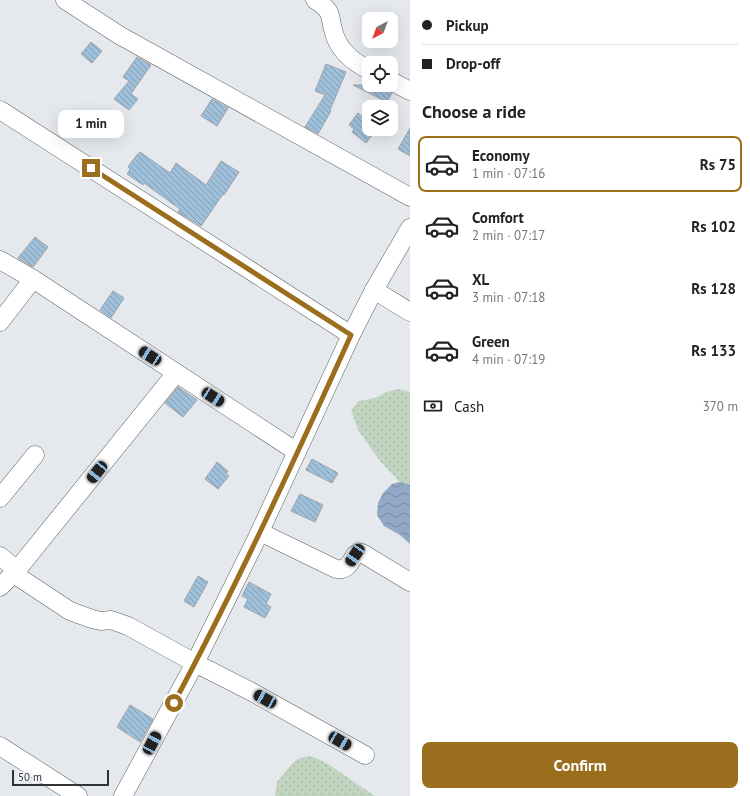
<!DOCTYPE html>
<html lang="en">
<head>
<meta charset="utf-8">
<style>
  body { margin:0; font-family:"PT Sans",sans-serif; background:#f2f2f2; color:#222; height:100vh; display:flex; flex-direction:column; font-size:15px; white-space:nowrap }
  * { box-sizing:border-box; margin:0 }
  p { font-size:13px; color:#767676 }
  .icon { flex:none; width:22px; height:22px; fill:none; stroke:currentColor; stroke-width:2; stroke-linecap:round; stroke-linejoin:round }
  .map { position:relative; flex:1; overflow:hidden }
  .sheet { display:flex; flex-direction:column; background:#fff; width:340px }
  .sheet>* { flex:none }
  .banner { display:grid; align-content:center; height:88px; padding:0 12px; background:#fff }
  .needle { width:26px; rotate:221deg }
  .buttons { position:absolute; left:362px; top:12px; display:grid; gap:8px }
  .buttons a { display:grid; place-items:center; width:36px; height:36px; border-radius:8px; background:#fff; box-shadow:0 4px 16px #0002; font-size:20px }
  .scale { position:absolute; left:12px; bottom:10px; width:97px; box-sizing:border-box; padding-left:4px; border:2px solid #313234; border-top:0; font-size:11px; line-height:14px; white-space:nowrap; color:#313234; -webkit-text-stroke:3px #f2f6fa; paint-order:stroke }
  .end { position:absolute; width:18px; height:18px; margin:-9px; border:5px solid #9a6e1c; background:#fff; box-shadow:0 0 0 2px #fff }
  .from { border-radius:50% }
  .bubble { position:absolute; height:28px; border-radius:8px; background:#fff; box-shadow:0 4px 16px #0002; font-size:13px; font-weight:700; line-height:28px; text-align:center }
  .car { position:absolute; width:12px; height:24px; margin:-12px -6px; border-radius:5px; box-shadow:0 0 3px 1px #0007; background:linear-gradient(#222 24%,#8ab4d8 0 40%,#222 0 76%,#8ab4d8 0 86%,#222 0) }
  .banner b { display:flex; align-items:center; gap:14px; height:38px; font-size:15px }
  .banner b+b { border-top:1px solid #e0e0e0 }
  .banner i { width:10px; height:10px; background:#222 }
  ul { padding:0; list-style:none }
  li { display:flex; align-items:center; gap:12px; height:56px; margin:0 8px 6px; padding:0 4px; border:2px solid transparent; border-radius:8px }
  li div { flex:1 }
  li b { display:block; font-size:15px }
  li em { font-style:normal; font-weight:700 }
  li.on { border-color:#9a6e1c }
  li>.icon { width:36px; height:36px; stroke-width:1.5 }
  h2 { padding:0 12px; font-size:18px; line-height:48px }
  .pay { display:flex; align-items:center; gap:10px; height:44px; padding:0 12px; font-size:15px }
  .pay p { margin-inline-start:auto }
  .cta { display:flex; gap:8px; margin-top:auto; padding:8px 12px }
  .cta a { flex:1; height:46px; border-radius:8px; background:#9a6e1c; color:#fff; font-size:16px; font-weight:700; line-height:46px; text-align:center }
  main { display:flex; flex:1; min-height:0 }
  .map>svg:first-child { display:block }
</style>
</head>
<body>
<main>
<div class="map">
<svg width="410" height="796" viewBox="0 0 410 796">
  <defs>
    <pattern id="grass-dots" width="8" height="8" patternUnits="userSpaceOnUse"><rect width="8" height="8" fill="#c2d5c1"/><path d="M2 2h.1M6 6h.1" fill="none" stroke="#a7b7a6" stroke-width="1.8" stroke-linecap="round"/></pattern>
    <pattern id="water-waves" width="16" height="10" patternUnits="userSpaceOnUse"><rect width="16" height="10" fill="#91a8c7"/><path d="M0 5q4-4 8 0t8 0" fill="none" stroke="#7789a2"/></pattern>
    <pattern id="building-back-hatch" width="6" height="6" patternUnits="userSpaceOnUse"><rect width="6" height="6" fill="#9fc0db"/><path d="M-1 5l2 2M0 0l6 6M5-1l2 2" fill="none" stroke="#829db2"/></pattern>
  </defs>
  <rect width="100%" height="100%" fill="#e5e9ed"/>
  <g fill="url(#grass-dots)">
    <path d="M 398,389 L 410,392 L 410,493 L 380,461 L 358,430 L 351,410 L 359,401 L 375,398 L 384,393 Z"/>
    <path d="M 309,756 L 316,758 L 328,764 L 375,796 L 275,796 L 277,782 L 289,767 L 297,759 Z"/>
  </g>
  <path fill="url(#water-waves)" d="M 399,482 L 410,485 L 410,544 L 400,535 L 384,526 L 377,515 L 378,503 L 383,493 L 392,484 Z"/>
  <g fill="url(#building-back-hatch)" stroke="#a0a4a8">
    <path d="M 91,42 L 102,51 L 92,63 L 81,54 Z"/>
    <path d="M 137,57 L 151,65 L 131,94 L 138,99 L 129,110 L 114,99 L 129,81 L 123,77 Z"/>
    <path d="M 326,64 L 346,72 L 330,110 L 331,111 L 318,134 L 305,127 L 325,95 L 315,91 Z"/>
    <path d="M 353,85 L 382,85 L 386,90 L 392,93 L 387,102 Z"/>
    <path d="M 212,99 L 228,108 L 217,126 L 201,116 Z"/>
    <path d="M 358,113 L 369,122 L 369,129 L 377,129 L 366,143 L 352,132 L 354,129 L 349,125 Z"/>
    <path d="M 410,128 L 410,156 L 398,149 Z"/>
    <path d="M 140,152 L 170,173 L 176,163 L 206,185 L 221,161 L 239,172 L 224,195 L 223,194 L 201,226 L 178,212 L 180,209 L 144,183 L 143,185 L 127,174 L 130,169 L 128,167 L 136,156 Z"/>
    <path d="M 35,237 L 48,247 L 33,267 L 18,258 Z"/>
    <path d="M 113,291 L 124,298 L 111,318 L 100,310 Z"/>
    <path d="M 178,387 L 197,400 L 183,417 L 165,403 Z"/>
    <path d="M 312,459 L 338,473 L 332,483 L 306,470 Z"/>
    <path d="M 217,462 L 228,471 L 226,474 L 229,476 L 218,489 L 205,479 Z"/>
    <path d="M 300,494 L 323,505 L 315,522 L 291,511 Z"/>
    <path d="M 198,576 L 208,582 L 194,607 L 184,601 Z"/>
    <path d="M 249,582 L 271,594 L 266,604 L 271,607 L 265,618 L 244,607 L 248,599 L 242,596 Z"/>
    <path d="M 130,705 L 153,719 L 140,742 L 117,727 Z"/>
  </g>
  <g fill="none" stroke-linecap="round" stroke-linejoin="round">
    <g stroke="#5c6063" stroke-width="19">
      <g id="minor">
        <path d="M 65,0 L 119,35 L 410,197"/>
        <path d="M 315,0 C 335,13 328,14 334,33 C 339,51 353,62 369,70"/>
        <path d="M 391,81 L 410,91"/>
        <path d="M 0,110 L 351,335"/>
        <path d="M 0,260 L 33,279 L 297,452"/>
        <path d="M 374,290 L 410,312"/>
        <path d="M 0,322 L 33,279"/>
        <path d="M 0,498 L 35,455"/>
        <path d="M 260,532 L 336,569 C 347,571 350,563 355,555 L 362,553 L 410,582"/>
        <path d="M 0,556 L 17,570"/>
        <path d="M 14,574 L 70,611 L 92,619 L 101,621 L 111,620 L 128,626 L 195,663 L 252,692 L 365,755"/>
        <path d="M 0,587 L 17,570 L 176,373"/>
        <path d="M 0,746 L 78,796"/>
        <path d="M 123,796 L 195,663 L 256,540 L 351,335 L 374,290 L 410,228"/>
      </g>
    </g>
    <use href="#minor" stroke="#fff" stroke-width="18"/>
  </g>
  <g fill="none" stroke-linecap="round" stroke-linejoin="round">
    <path stroke="#9a6e1c" stroke-width="5" d="M 91,168 L 351,335 C 295,459 238,583 174,703"/>
  </g>
</svg>
<div class="buttons">
<a><svg class="needle" viewBox="-14 -14 28 28"><path d="M0-13l5 13h-10z" fill="#e53935"/><path d="M0 13l5-13h-10z" fill="#767676"/></svg></a>
<a><svg class="icon" aria-label="locate" viewBox="0 0 24 24"><circle cx="12" cy="12" r="6"/><path d="M12 2v4M12 18v4M2 12h4M18 12h4"/></svg></a>
<a><svg class="icon" aria-label="layers" viewBox="0 0 24 24"><path d="M12 4l9 5-9 5-9-5zM3 14l9 5 9-5"/></svg></a>
</div>
<div class="scale">50 m</div>
<i class="end from" style="left:174px;top:703px"></i>
<i class="end" style="left:91px;top:168px"></i>
<div class="bubble" style="left:58px;top:110px;width:66px">1 min</div>
<i class="car" style="left:150px;top:356px;rotate:303deg"></i>
<i class="car" style="left:213px;top:397px;rotate:123deg"></i>
<i class="car" style="left:97px;top:472px;rotate:219deg"></i>
<i class="car" style="left:355px;top:555px;rotate:214deg"></i>
<i class="car" style="left:265px;top:699px;rotate:299deg"></i>
<i class="car" style="left:340px;top:741px;rotate:120deg"></i>
<i class="car" style="left:152px;top:743px;rotate:28deg"></i>
</div>
<section class="sheet">
<div class="banner">
<b><i class="from"></i>Pickup</b>
<b><i></i>Drop-off</b>
</div>
<h2>Choose a ride</h2>
<ul>
<li class="on"><svg class="icon" aria-label="car" viewBox="0 0 24 24"><path d="M5 17H2v-5l4-1 3-4h7l3 4 3 1v5h-3M9 17h6M6 11h13"/><circle cx="7" cy="17" r="2"/><circle cx="17" cy="17" r="2"/></svg><div><b>Economy</b><p>1 min · 07:16</p></div><em>Rs 75</em></li>
<li><svg class="icon" aria-label="car" viewBox="0 0 24 24"><path d="M5 17H2v-5l4-1 3-4h7l3 4 3 1v5h-3M9 17h6M6 11h13"/><circle cx="7" cy="17" r="2"/><circle cx="17" cy="17" r="2"/></svg><div><b>Comfort</b><p>2 min · 07:17</p></div><em>Rs 102</em></li>
<li><svg class="icon" aria-label="car" viewBox="0 0 24 24"><path d="M5 17H2v-5l4-1 3-4h7l3 4 3 1v5h-3M9 17h6M6 11h13"/><circle cx="7" cy="17" r="2"/><circle cx="17" cy="17" r="2"/></svg><div><b>XL</b><p>3 min · 07:18</p></div><em>Rs 128</em></li>
<li><svg class="icon" aria-label="car" viewBox="0 0 24 24"><path d="M5 17H2v-5l4-1 3-4h7l3 4 3 1v5h-3M9 17h6M6 11h13"/><circle cx="7" cy="17" r="2"/><circle cx="17" cy="17" r="2"/></svg><div><b>Green</b><p>4 min · 07:19</p></div><em>Rs 133</em></li>
</ul>
<div class="pay"><svg class="icon" aria-label="cash" viewBox="0 0 24 24"><path d="M3 7h18v10H3z"/><circle cx="12" cy="12" r="2"/></svg>Cash<p>370 m</p></div>
<div class="cta"><a>Confirm</a></div>
</section>
</main>
</body>
</html>
